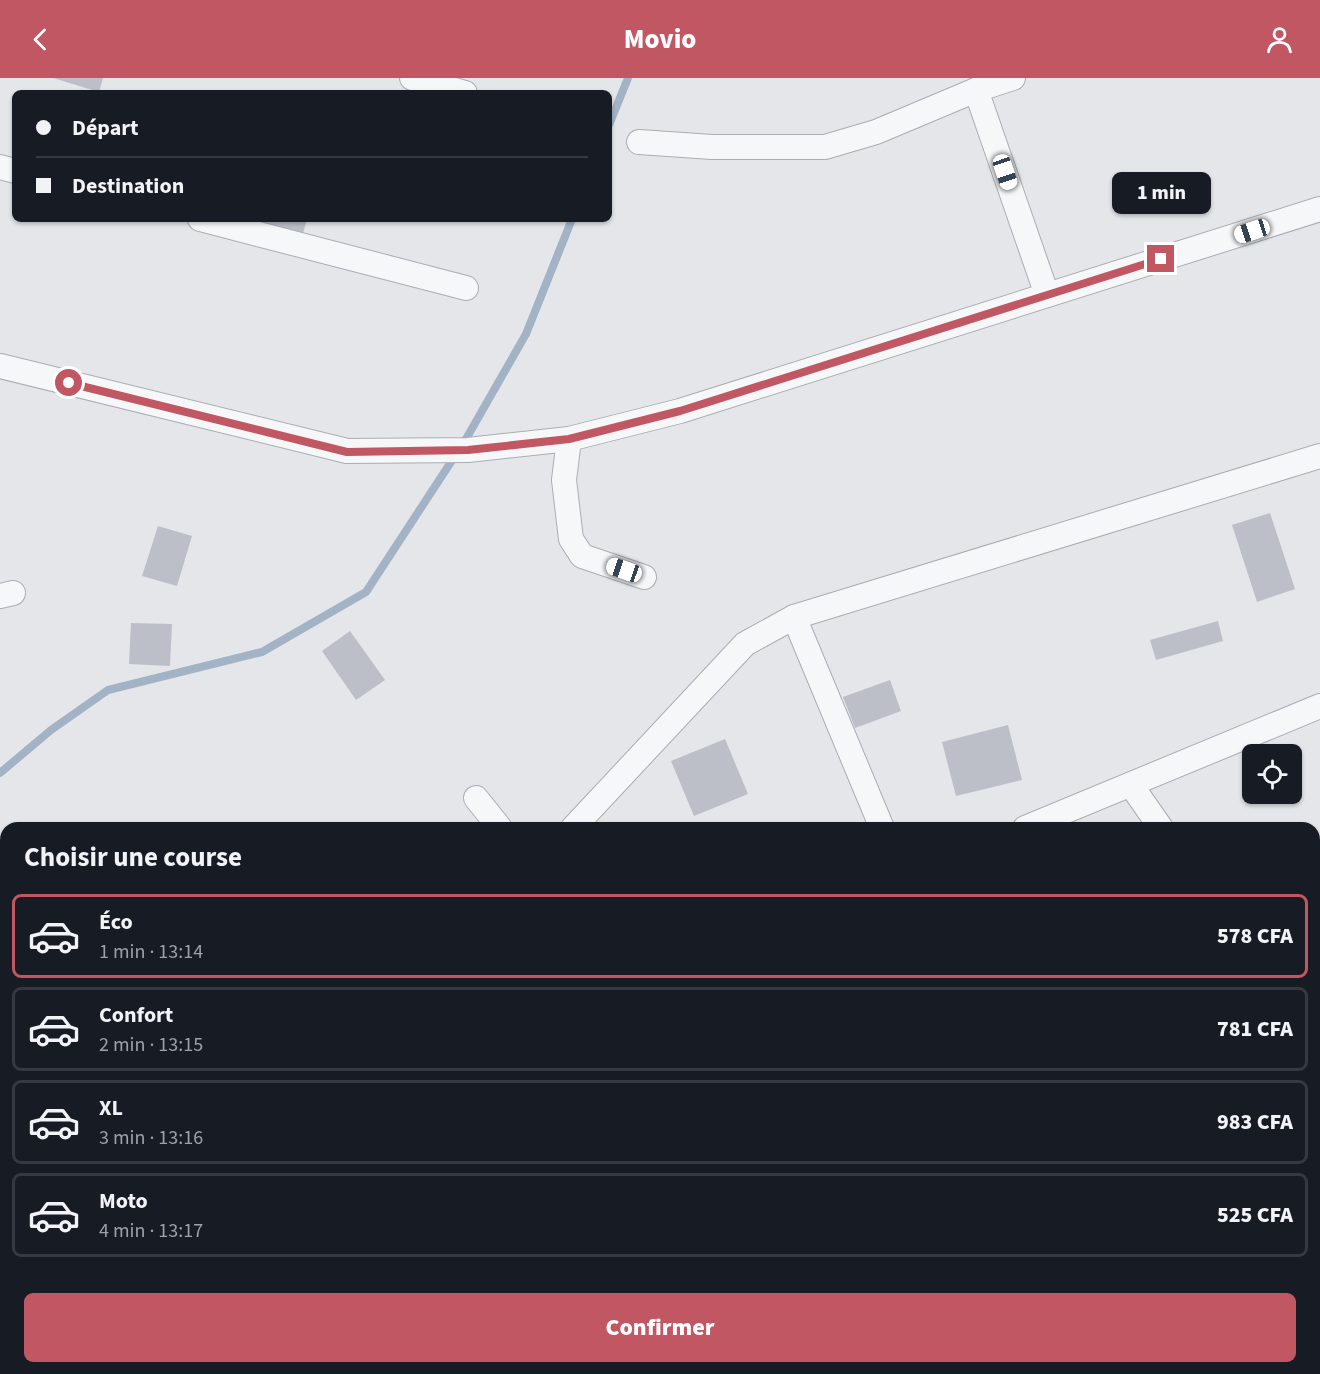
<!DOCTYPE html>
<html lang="fr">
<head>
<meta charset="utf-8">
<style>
  body { margin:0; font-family:"Source Sans 3",sans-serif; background:#242831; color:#f1f3f6; height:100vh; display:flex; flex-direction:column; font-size:22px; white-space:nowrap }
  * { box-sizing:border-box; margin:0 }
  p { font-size:20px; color:#9ea1a6 }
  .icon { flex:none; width:33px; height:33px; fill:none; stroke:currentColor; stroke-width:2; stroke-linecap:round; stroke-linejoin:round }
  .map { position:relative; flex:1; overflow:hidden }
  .sheet { position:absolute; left:0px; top:744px; width:1320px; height:552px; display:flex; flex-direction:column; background:#171b24; border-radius:18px 18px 0 0; box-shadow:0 2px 4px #0004 }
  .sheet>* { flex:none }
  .banner { position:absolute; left:12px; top:12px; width:600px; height:132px; border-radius:9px; box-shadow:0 2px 4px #0004; display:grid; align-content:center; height:132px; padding:0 24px; background:#171b24 }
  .controls { position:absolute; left:1242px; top:666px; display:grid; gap:12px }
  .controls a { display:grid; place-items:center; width:60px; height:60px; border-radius:9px; background:#171b24; box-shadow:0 2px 4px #0004; font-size:30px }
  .end { position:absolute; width:27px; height:27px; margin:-14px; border:8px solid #c15763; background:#fff; box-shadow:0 0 0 3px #fff }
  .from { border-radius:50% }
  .bubble { position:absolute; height:42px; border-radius:9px; background:#171b24; box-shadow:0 2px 4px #0004; font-size:20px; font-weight:800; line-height:42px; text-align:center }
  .car { position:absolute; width:18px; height:36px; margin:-18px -9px; border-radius:8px; box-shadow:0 0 4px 2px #0007; background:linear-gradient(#fff 24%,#345 0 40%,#fff 0 76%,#345 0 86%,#fff 0) }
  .banner b { display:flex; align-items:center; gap:21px; height:57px; font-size:22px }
  .banner b+b { border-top:2px solid #363941 }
  .banner i { width:15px; height:15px; background:#f1f3f6 }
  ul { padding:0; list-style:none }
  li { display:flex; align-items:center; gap:18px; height:84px; margin:0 12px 9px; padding:0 12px; border:3px solid #363941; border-radius:9px }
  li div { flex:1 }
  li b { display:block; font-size:22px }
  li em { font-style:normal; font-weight:800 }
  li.current { border-color:#c15763 }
  li>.icon { width:54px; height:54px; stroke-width:1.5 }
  h2 { padding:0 24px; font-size:27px; line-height:72px }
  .primary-button { display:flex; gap:12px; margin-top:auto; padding:12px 24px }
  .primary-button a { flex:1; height:69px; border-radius:9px; background:#c15763; color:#fff; font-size:24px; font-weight:800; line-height:69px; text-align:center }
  header { display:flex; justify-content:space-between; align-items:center; height:78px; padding:0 24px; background:#c15763; color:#fff; font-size:27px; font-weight:800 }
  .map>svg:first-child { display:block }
</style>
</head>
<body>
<header><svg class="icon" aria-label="back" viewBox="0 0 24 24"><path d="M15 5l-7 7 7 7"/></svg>Movio<svg class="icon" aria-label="person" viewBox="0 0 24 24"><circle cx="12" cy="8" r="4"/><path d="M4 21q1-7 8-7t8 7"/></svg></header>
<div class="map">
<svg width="1320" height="1296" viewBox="0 0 1320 1296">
  <rect width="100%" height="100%" fill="#e4e6ea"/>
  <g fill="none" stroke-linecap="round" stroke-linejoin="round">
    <g stroke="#a3b3c6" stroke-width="8">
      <path d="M 609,47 L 628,0"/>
      <path d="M 0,695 L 51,652 L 108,612 L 262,574 L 366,514 L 466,361 L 526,256 L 572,141"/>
    </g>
  </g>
  <g fill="#bcbfc7">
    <path d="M 53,0 L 103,0 L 99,14 Z"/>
    <path d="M 240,141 L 307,141 L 302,159 Z"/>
    <path d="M 1270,435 L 1295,511 L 1257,524 L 1232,447 Z"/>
    <path d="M 158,448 L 192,458 L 177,508 L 142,498 Z"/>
    <path d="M 1218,543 L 1223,563 L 1156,582 L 1150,562 Z"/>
    <path d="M 131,545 L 172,546 L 170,588 L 129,586 Z"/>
    <path d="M 350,553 L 385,602 L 356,622 L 322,573 Z"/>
    <path d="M 890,602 L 901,633 L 855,650 L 843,619 Z"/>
    <path d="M 1008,647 L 1022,702 L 956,718 L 942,664 Z"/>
    <path d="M 725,661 L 748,716 L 694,738 L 671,683 Z"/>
    <path d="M 182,1290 L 208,1290 L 211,1296 L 185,1296 Z"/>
  </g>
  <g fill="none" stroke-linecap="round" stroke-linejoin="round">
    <g stroke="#a9adb4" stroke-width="26">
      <g id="street">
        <path d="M 412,0 L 465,15"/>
        <path d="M 976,12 L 1047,217"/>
        <path d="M 639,64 L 712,69 L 825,69 L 876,54 L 976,12 L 1013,0"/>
        <path d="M 0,89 L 15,93"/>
        <path d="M 200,141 L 466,210"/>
        <path d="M 0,288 L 347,373 L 468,372 L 569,361 L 680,333 L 1320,131"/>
        <path d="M 569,361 L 564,402 L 571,461 L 582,478 L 644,499"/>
        <path d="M 0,518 L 13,515"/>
        <path d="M 794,539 L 882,750"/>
        <path d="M 1131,707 L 1161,750"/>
        <path d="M 476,720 L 500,750"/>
        <path d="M 573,750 L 745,566 L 794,539 L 1320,378"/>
        <path d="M 1025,750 L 1320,628"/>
        <path d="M 1314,926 L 1320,924"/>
        <path d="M 1314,984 L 1320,995"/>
        <path d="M 350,1290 L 354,1296"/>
        <path d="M 649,1290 L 652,1296"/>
        <path d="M 930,1290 L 933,1296"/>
        <path d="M 1186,1290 L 1189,1296"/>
        <path d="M 8,1296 L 19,1290"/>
      </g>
    </g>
    <use href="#street" stroke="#f6f7f9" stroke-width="24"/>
  </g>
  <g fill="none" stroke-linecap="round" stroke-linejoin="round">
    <path stroke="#c15763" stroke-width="8" d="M 69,305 L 347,374 L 468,372 L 569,361 L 680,333 L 1161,181"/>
  </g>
</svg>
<div class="controls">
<a><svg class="icon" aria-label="locate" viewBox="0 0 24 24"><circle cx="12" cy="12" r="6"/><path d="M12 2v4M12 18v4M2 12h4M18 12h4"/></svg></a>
</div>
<i class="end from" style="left:69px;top:305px"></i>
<i class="end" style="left:1161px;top:181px"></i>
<div class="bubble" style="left:1112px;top:94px;width:99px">1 min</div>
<i class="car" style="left:1005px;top:94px;rotate:161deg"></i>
<i class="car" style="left:1252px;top:153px;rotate:252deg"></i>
<i class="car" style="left:624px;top:492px;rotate:289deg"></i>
<div class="banner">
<b><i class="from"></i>Départ</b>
<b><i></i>Destination</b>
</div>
<section class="sheet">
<h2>Choisir une course</h2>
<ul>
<li class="current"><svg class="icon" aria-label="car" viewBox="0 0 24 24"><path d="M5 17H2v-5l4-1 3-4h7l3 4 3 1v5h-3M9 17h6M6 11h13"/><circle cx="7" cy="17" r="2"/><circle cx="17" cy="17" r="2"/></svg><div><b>Éco</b><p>1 min · 13:14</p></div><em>578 CFA</em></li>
<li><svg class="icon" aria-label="car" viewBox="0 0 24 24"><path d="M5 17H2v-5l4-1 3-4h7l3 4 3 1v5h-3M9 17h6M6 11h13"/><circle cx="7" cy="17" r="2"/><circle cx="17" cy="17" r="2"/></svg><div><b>Confort</b><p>2 min · 13:15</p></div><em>781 CFA</em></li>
<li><svg class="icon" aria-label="car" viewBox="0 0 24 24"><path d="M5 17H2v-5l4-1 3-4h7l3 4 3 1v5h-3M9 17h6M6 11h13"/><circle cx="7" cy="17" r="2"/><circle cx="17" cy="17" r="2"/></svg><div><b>XL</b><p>3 min · 13:16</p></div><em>983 CFA</em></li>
<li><svg class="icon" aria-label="car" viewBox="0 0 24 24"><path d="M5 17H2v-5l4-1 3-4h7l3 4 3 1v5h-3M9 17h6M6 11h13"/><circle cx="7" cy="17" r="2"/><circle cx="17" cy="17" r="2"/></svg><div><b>Moto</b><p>4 min · 13:17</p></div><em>525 CFA</em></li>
</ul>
<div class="primary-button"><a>Confirmer</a></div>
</section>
</div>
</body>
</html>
